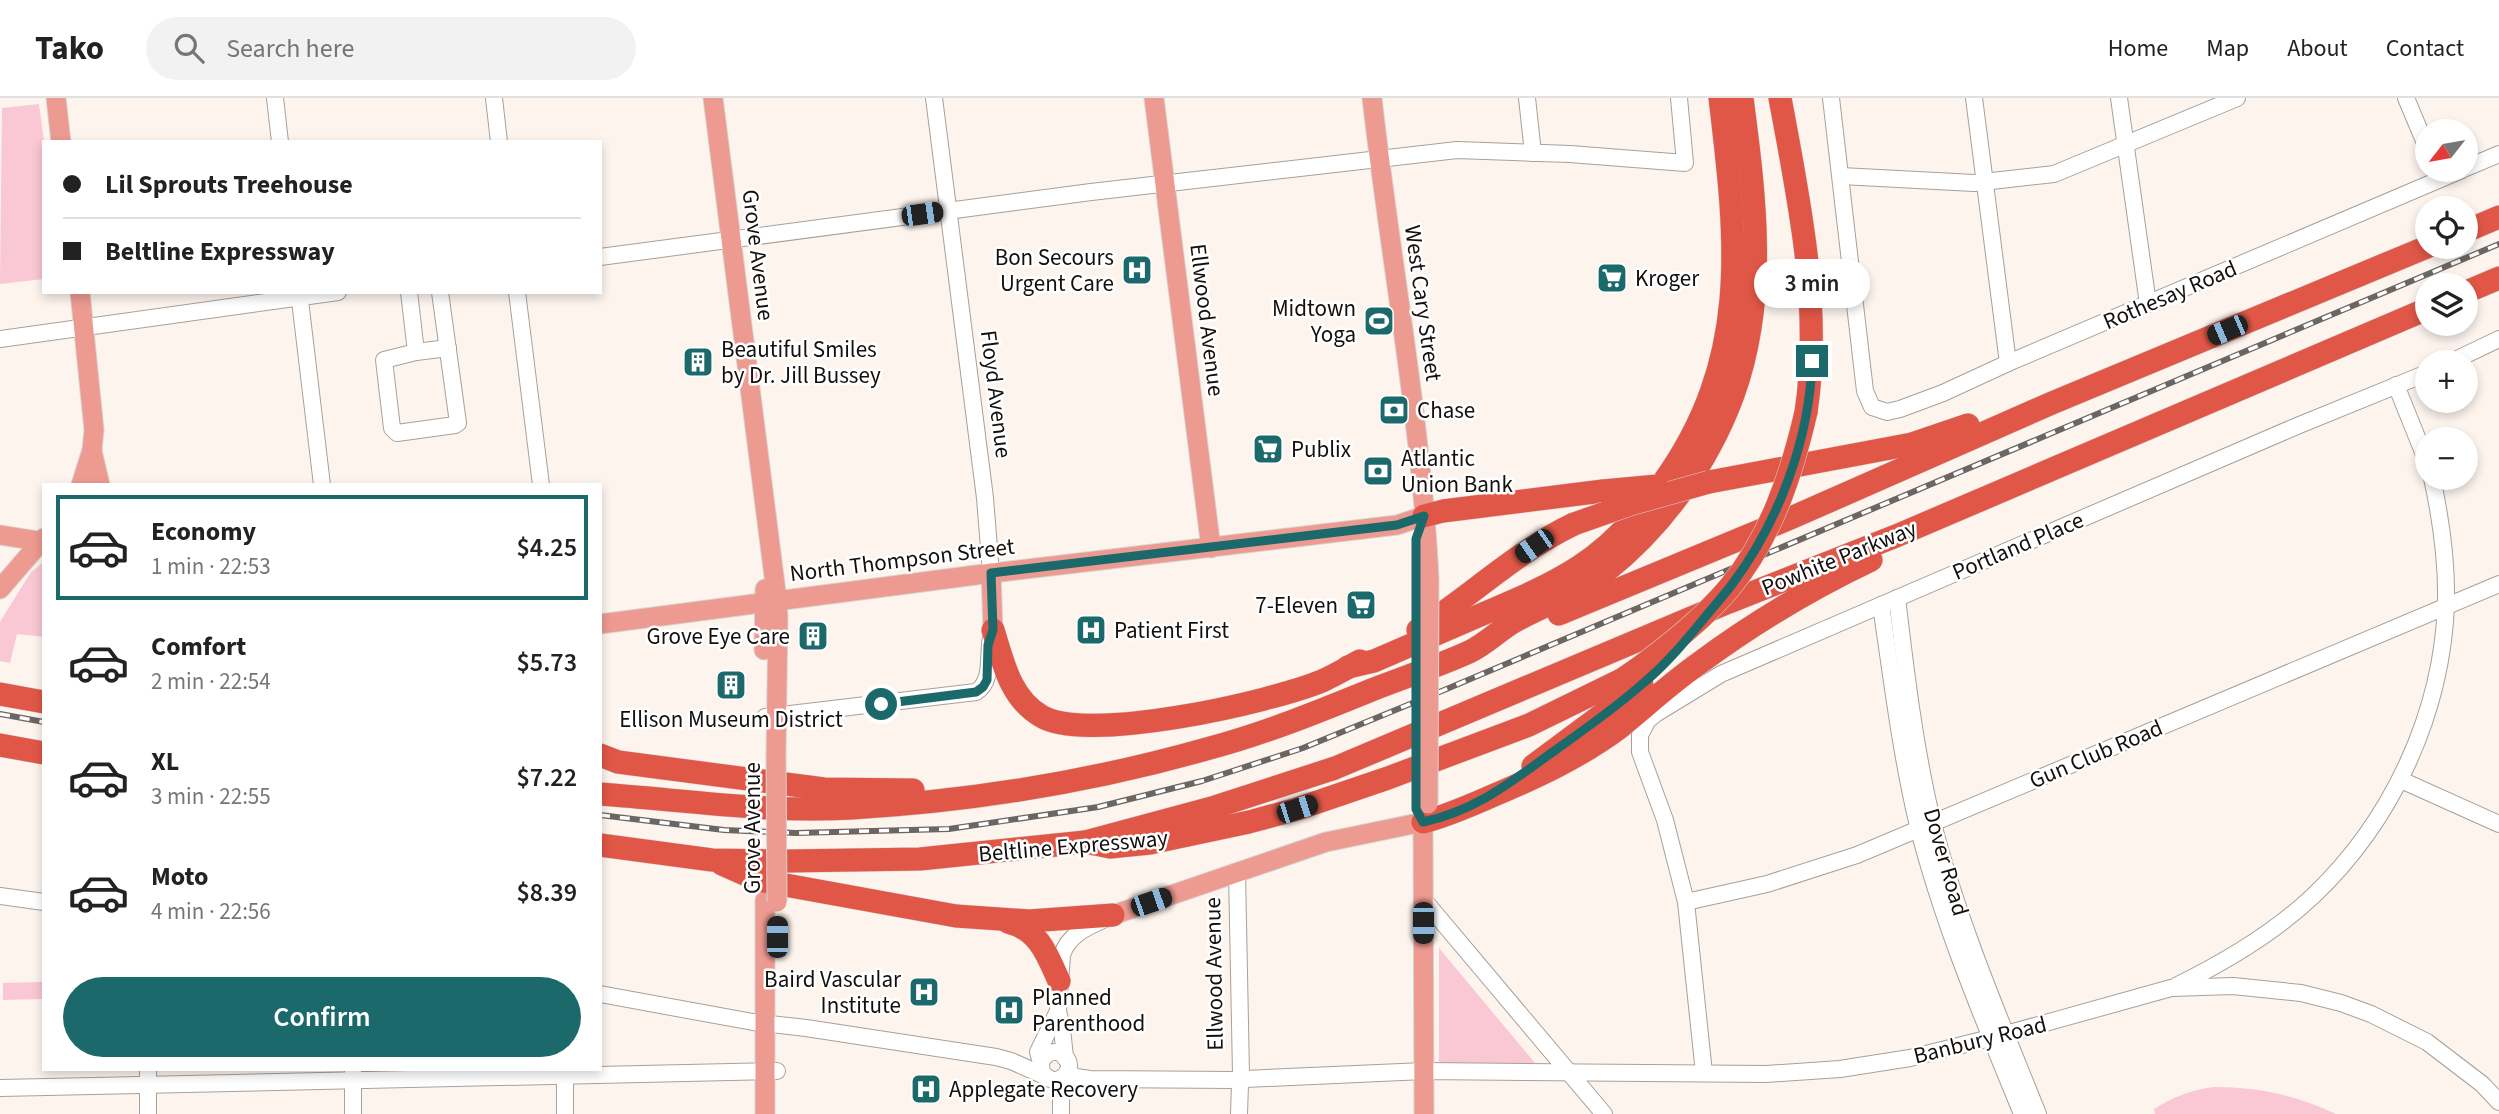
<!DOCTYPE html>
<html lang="en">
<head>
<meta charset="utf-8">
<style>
  body { margin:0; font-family:"Source Sans 3",sans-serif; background:#f2f2f2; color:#222; height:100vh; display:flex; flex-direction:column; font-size:26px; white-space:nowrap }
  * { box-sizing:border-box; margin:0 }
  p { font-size:23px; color:#767676 }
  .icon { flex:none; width:38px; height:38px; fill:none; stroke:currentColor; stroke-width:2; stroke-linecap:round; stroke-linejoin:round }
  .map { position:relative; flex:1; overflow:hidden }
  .panel { position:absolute; left:42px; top:385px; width:560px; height:588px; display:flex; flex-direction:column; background:#fff; border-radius:0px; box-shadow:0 4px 10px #0003 }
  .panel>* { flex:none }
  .banner { position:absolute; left:42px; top:42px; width:560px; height:154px; border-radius:0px; box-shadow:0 4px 10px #0003; display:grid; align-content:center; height:154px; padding:0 21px; background:#fff }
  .needle { width:46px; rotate:239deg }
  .buttons { position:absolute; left:2415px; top:21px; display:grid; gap:14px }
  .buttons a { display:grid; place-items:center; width:63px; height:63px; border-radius:50%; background:#fff; box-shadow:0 4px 10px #0003; font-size:35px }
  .end { position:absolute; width:32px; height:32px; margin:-16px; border:9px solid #1c696b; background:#fff; box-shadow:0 0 0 4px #fff }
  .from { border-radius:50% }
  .bubble { position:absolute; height:49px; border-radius:24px; background:#fff; box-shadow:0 4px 10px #0003; font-size:23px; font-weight:600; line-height:49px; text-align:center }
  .car { position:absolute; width:21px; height:42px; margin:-21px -10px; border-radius:9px; box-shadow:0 0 5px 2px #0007; background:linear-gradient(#222 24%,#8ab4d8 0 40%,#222 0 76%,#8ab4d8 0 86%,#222 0) }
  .banner b { display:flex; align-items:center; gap:24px; height:66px; font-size:26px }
  .banner b+b { border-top:2px solid #e0e0e0 }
  .banner i { width:18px; height:18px; background:#222 }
  ul { padding:12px 0 0; list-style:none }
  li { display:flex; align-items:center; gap:21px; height:105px; margin:0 14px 10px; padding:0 7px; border:4px solid transparent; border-radius:0px }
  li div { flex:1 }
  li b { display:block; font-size:26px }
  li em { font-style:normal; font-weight:600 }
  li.current { border-color:#1c696b }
  li>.icon { width:63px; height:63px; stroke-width:1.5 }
  .button { display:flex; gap:14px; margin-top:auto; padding:14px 21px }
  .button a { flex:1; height:80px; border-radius:42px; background:#1c696b; color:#fff; font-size:28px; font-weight:600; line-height:80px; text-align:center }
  header { display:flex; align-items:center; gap:42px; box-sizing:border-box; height:98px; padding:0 35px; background:#fff; border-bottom:2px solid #e0e0e0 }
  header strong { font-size:33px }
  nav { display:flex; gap:38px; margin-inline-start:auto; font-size:24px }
  .search { width:490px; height:63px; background:#f2f2f2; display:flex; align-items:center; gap:18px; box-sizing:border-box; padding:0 24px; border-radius:38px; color:#767676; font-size:26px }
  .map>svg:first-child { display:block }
</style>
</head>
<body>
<header>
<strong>Tako</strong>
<div class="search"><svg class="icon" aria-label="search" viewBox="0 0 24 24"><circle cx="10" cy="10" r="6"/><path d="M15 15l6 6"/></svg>Search here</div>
<nav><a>Home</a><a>Map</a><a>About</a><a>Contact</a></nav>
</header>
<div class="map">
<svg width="2499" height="1016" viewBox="0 0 2499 1016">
  <rect width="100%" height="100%" fill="#fdf4ee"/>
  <g fill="#fac7d4">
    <path d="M 39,6 L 44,44 L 44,181 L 0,186 L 2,10 Z"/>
    <path d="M 44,464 L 44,539 L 17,536 L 10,565 L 0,563 L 0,524 L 31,474 Z"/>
    <path d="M 1439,850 L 1535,965 L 1439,965 Z"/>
    <path d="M 42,884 L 42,901 L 3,902 L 3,885 Z"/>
    <path d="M 2214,989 C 2258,989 2296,997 2336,1016 L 2155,1016 L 2154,1011 C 2173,999 2191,992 2214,989 Z"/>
  </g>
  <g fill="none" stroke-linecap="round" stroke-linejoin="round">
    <g stroke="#a8a09a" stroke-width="18">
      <g id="minor">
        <path d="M 275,0 L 280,44"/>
        <path d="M 494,0 L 499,44"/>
        <path d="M 934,0 L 985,400 L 991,475"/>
        <path d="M 1527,0 L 1533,55"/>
        <path d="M 1831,0 L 1865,293 L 1872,309 L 1887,314 L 1900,311 L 1943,295 L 2008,265 L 2462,72"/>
        <path d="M 1974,0 L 2008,265"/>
        <path d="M 2119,0 L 2148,206"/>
        <path d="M 2406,0 L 2427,50"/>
        <path d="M 2466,70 L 2499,56"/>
        <path d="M 1841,78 L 1974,85 L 2054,76 L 2237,0"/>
        <path d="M 600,159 L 1091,94 L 1457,52 L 1570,56 L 1685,65 L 1679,0"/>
        <path d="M 299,194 L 322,387"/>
        <path d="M 409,194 L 416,254 L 384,262 L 392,330 L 397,335 L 455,327 L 458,325 L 440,194"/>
        <path d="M 517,194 L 541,387"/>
        <path d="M 0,241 L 338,194"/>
        <path d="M 416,254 L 448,250"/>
        <path d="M 2451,264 L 2499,241"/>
        <path d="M 2396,287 L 2427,364"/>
        <path d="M 1897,500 C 1906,576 1915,652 1933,726 C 1959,826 2000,921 2038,1016"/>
        <path d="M 1881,507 C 1892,582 1901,658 1919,732 C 1944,829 1984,923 2022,1016"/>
        <path d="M 765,619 L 976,594 C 995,582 986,554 992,535"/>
        <path d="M 2401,682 L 2499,726"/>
        <path d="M 1237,774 L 1241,976"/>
        <path d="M 0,798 L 44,804"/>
        <path d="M 1423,801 L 1604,1016"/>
        <path d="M 1686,804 L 1767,786 L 1857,757 L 2499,486"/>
        <path d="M 2176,888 C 2225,864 2273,836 2313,798 C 2392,723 2442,616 2446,506 C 2447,463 2441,421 2432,380"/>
        <path d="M 600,896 L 753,924 L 806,930 L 996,959 L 1011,963 L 1047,979"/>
        <circle cx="1055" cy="968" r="14"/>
        <path d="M 1065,960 L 1062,930 L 1058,913 L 1062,857 C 1068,837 1087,829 1105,821"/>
        <path d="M 1041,965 L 1038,954 L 1058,913"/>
        <path d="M 148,971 L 148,1016"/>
        <path d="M 565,971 L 565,1016"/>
        <path d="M 353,974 L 353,1016"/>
        <path d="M 1067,974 L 1076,979 L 1090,981 L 1235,982"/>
        <path d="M 1704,975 L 1686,804 L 1665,722 L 1640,654 L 1640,637 L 1648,622 L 1657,615 L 1721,576 L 2297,328 L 2427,275"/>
        <path d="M 1245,981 L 1424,973 L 1766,976 L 1840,971 L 1910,960 L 2006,936 L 2171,890 L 2233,888 L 2301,895 L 2341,905 L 2371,916 L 2427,944 L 2482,986 L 2499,1004"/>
        <path d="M 0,990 L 777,973"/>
        <path d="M 1061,1016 L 1061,980"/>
        <path d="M 1239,1016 L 1240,986"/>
      </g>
    </g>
    <g stroke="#d5d4d4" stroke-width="21">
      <g id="major">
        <path d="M 56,0 L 61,44"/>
        <path d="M 713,0 L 776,494 L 778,518 L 776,656"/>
        <path d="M 1154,0 L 1211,450"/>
        <path d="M 1372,0 C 1390,160 1421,320 1429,480"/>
        <path d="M 80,194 L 94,332 L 92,352 L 81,387"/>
        <path d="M 92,353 L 100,387"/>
        <path d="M 0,437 L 44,444"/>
        <path d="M 991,475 L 993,532"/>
        <path d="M 0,491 L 44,440"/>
        <path d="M 600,526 L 976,477 L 1397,427 L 1424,418"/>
        <path d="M 764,552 L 765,491"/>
        <path d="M 765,802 L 765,1016"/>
        <path d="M 1113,817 L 1326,744 L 1423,724"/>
        <path d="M 1424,1016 L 1423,724 L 1426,713"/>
      </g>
    </g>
    <g stroke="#d5d4d4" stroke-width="24">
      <g id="highway">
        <path d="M 1780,0 C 1799,103 1822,209 1806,314"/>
        <path d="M 2466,133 L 2499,119"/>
        <path d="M 2466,194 L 2499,180"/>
        <path d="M 1709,384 L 1912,346 L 1968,327"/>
        <path d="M 1424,418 L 1443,413 L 1603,393"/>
        <path d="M 1559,516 L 1793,419 L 2052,305 L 2427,149"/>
        <path d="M 993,532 C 1003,564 1010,600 1041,618 C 1087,646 1271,604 1322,583 C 1335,577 1347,570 1360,563"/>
        <path d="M 1418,532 C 1471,498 1517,453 1574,426"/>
        <path d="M 1348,569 L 1374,563 C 1411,547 1448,531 1485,515 C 1518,501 1551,487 1580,468 C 1613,447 1639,417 1662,386 C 1752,262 1737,143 1720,0"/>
        <path d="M 0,596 L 44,604"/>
        <path d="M 0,647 L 44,655"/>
        <path d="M 600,657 L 618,664 L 824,691 L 913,692"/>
        <path d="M 1533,668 L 1642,587"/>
        <path d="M 600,696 C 684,702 768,715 852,710 C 973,703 1094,683 1210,650 C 1266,635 1320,613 1374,591 C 1405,579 1438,568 1469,554 C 1486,546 1499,532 1515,523 C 1545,507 1578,495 1605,474 C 1662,429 1708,365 1733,297 C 1768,201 1755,99 1742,0"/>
        <path d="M 1423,724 C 1447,718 1469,708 1492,698 C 1537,679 1580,659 1619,630 C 1645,609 1670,586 1698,566 C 1752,526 1810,491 1871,462"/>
        <path d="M 1085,744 L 1215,709 L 1335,670 L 1729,504 L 1896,438 L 2427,211"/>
        <path d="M 600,747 L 712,762 L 788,763 L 920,761 L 1085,744 L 1110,749 L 1150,745 L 1249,724 L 1297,711 L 1388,680 L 1529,627 L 1623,581 L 1639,570"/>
        <path d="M 722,766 L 758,782 L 956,818 L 1029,823 L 1113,817"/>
        <path d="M 1008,824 C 1039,832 1047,856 1059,883"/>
      </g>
    </g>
    <use href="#minor" stroke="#fff" stroke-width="16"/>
    <use href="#major" stroke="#ed9a91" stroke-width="19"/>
    <use href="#highway" stroke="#e15747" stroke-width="23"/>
    <g stroke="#6c6663" stroke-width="6">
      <g id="rail">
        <path d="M 0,616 L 44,624"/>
        <path d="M 600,717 L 724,732 L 796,735 L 949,731 L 1098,709 L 1202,683 L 1303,650 L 1449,590 L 2499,146"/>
      </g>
    </g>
    <use href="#rail" stroke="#fff" stroke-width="3.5" stroke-dasharray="10" stroke-linecap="butt"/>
    <g stroke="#d5d4d4" stroke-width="21" stroke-linecap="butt">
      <g id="major-bridge">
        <path d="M 776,656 L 777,804"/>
        <path d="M 1428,706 L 1429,480"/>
      </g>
    </g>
    <g stroke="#d5d4d4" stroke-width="24" stroke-linecap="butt">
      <g id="highway-bridge">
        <path d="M 1603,393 L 1657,388"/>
        <path d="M 1574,426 L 1631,406 L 1709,384"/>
        <path d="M 1639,570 C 1671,546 1704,520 1730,489 C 1771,439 1792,375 1806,314"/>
      </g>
    </g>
    <use href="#major-bridge" stroke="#ed9a91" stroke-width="19"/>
    <use href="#highway-bridge" stroke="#e15747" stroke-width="23"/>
  </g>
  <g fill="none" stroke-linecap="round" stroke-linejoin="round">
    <path stroke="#1c696b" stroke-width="9" d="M 881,606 L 976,594 L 983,589 L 987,582 L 988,547 L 993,532 L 991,475 L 1397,427 L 1424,418 L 1416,441 L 1416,711 L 1423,724 C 1478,712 1512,683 1557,651 C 1585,631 1615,610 1641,587 C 1666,567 1686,542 1706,518 C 1715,507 1725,496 1733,485 C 1779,423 1810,340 1812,263"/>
  </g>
  <defs>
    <g id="hospital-square" transform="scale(1.575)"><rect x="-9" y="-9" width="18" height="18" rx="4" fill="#1c696b" stroke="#fff"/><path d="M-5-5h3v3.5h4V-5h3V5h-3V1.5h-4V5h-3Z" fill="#fff"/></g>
    <g id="supermarket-square" transform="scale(1.575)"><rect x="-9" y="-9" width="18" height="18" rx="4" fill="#1c696b" stroke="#fff"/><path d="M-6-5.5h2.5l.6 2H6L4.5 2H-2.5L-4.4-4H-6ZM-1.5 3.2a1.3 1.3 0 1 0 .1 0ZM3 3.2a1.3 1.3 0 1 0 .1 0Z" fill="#fff"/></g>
    <g id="stadium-square" transform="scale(1.575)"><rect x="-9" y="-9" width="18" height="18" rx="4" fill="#1c696b" stroke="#fff"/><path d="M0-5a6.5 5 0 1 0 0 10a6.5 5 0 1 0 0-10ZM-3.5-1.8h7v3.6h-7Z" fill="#fff"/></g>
    <g id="building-square" transform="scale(1.575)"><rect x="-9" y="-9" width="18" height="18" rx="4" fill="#1c696b" stroke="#fff"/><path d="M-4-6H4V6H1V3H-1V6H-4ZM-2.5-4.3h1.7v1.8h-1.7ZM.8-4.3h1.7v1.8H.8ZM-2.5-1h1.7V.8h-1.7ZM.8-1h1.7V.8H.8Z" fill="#fff"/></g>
    <g id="bank-square" transform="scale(1.575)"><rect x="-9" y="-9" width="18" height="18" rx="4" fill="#1c696b" stroke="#fff"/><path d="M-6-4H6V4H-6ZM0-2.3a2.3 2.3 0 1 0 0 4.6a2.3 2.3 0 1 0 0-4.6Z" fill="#fff"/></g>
  </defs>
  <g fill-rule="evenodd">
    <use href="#hospital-square" x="1137" y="172"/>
    <use href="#supermarket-square" x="1612" y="180"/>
    <use href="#stadium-square" x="1379" y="223"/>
    <use href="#building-square" x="698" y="264"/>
    <use href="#bank-square" x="1394" y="312"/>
    <use href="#supermarket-square" x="1268" y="351"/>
    <use href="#bank-square" x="1378" y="373"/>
    <use href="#supermarket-square" x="1361" y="507"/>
    <use href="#hospital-square" x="1091" y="532"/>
    <use href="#building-square" x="813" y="538"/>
    <use href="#building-square" x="731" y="587"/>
    <use href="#hospital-square" x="924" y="894"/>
    <use href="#hospital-square" x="1009" y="912"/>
    <use href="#hospital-square" x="926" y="991"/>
  </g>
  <g text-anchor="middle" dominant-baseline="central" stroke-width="5" stroke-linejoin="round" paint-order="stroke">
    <g font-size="23" fill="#13100e" stroke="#fff">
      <text transform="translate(758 157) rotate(83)">Grove Avenue</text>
      <text transform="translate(2170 197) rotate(-23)">Rothesay Road</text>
      <text transform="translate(1423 205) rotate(82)">West Cary Street</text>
      <text transform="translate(1207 222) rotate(83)">Ellwood Avenue</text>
      <text transform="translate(996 296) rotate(83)">Floyd Avenue</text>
      <text transform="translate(2018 448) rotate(-23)">Portland Place</text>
      <text transform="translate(1839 460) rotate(-22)">Powhite Parkway</text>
      <text transform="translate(902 462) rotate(-7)">North Thompson Street</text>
      <text transform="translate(2096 656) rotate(-23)">Gun Club Road</text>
      <text transform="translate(752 730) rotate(-90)">Grove Avenue</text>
      <text transform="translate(1073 748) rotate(-5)">Beltline Expressway</text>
      <text transform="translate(1946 764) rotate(74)">Dover Road</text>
      <text transform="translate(1214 876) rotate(-91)">Ellwood Avenue</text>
      <text transform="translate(1980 942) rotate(-14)">Banbury Road</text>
    </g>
    <g font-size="23" fill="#13100e" stroke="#fff" text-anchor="start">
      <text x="1114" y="159" text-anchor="end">Bon Secours<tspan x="1114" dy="26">Urgent Care</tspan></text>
      <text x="1635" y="180">Kroger</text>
      <text x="1356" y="210" text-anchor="end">Midtown<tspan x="1356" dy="26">Yoga</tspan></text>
      <text x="721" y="251">Beautiful Smiles<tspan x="721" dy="26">by Dr. Jill Bussey</tspan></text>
      <text x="1417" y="312">Chase</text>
      <text x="1291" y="351">Publix</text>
      <text x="1401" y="360">Atlantic<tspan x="1401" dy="26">Union Bank</tspan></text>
      <text x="1338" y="507" text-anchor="end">7-Eleven</text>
      <text x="1114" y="532">Patient First</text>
      <text x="790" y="538" text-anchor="end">Grove Eye Care</text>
      <text x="731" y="621" text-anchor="middle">Ellison Museum District</text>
      <text x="901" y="881" text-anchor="end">Baird Vascular<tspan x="901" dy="26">Institute</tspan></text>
      <text x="1032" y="899">Planned<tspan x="1032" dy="26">Parenthood</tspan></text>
      <text x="949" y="991">Applegate Recovery</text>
    </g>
  </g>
</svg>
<div class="buttons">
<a><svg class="needle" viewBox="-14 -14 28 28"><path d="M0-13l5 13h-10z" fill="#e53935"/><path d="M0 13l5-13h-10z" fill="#767676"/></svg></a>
<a><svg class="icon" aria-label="locate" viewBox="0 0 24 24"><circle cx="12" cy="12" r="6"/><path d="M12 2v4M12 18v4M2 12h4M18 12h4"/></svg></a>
<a><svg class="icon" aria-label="layers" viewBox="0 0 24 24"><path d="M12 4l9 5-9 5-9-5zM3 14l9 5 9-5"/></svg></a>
<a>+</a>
<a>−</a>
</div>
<i class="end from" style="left:881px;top:606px"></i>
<i class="end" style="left:1812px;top:263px"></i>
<div class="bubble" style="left:1754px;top:161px;width:116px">3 min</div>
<i class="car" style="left:922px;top:116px;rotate:82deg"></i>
<i class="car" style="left:2227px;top:232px;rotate:247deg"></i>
<i class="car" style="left:1534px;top:448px;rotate:235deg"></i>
<i class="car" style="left:1297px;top:711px;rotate:72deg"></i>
<i class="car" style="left:1151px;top:804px;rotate:71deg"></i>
<i class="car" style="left:1423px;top:825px;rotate:180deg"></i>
<i class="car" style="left:777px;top:839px;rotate:0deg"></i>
<div class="banner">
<b><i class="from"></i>Lil Sprouts Treehouse</b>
<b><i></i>Beltline Expressway</b>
</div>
<section class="panel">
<ul>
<li class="current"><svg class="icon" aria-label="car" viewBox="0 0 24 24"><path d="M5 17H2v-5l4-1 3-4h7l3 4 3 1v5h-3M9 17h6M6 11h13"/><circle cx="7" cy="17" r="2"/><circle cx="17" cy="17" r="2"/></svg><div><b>Economy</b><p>1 min · 22:53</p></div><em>$4.25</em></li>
<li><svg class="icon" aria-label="car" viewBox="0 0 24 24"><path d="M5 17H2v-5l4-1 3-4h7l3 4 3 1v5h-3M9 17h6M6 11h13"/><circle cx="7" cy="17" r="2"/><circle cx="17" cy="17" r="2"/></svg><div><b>Comfort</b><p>2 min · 22:54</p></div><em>$5.73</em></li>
<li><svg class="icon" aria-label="car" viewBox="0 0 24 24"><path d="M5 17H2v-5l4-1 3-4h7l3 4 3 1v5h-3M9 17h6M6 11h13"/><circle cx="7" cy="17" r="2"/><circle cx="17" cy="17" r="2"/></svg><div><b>XL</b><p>3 min · 22:55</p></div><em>$7.22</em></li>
<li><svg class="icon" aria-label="car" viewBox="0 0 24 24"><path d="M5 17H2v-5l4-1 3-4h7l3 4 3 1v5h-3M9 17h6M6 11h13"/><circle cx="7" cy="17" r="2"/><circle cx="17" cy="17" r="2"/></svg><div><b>Moto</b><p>4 min · 22:56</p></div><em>$8.39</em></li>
</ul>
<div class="button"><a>Confirm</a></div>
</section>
</div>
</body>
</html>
